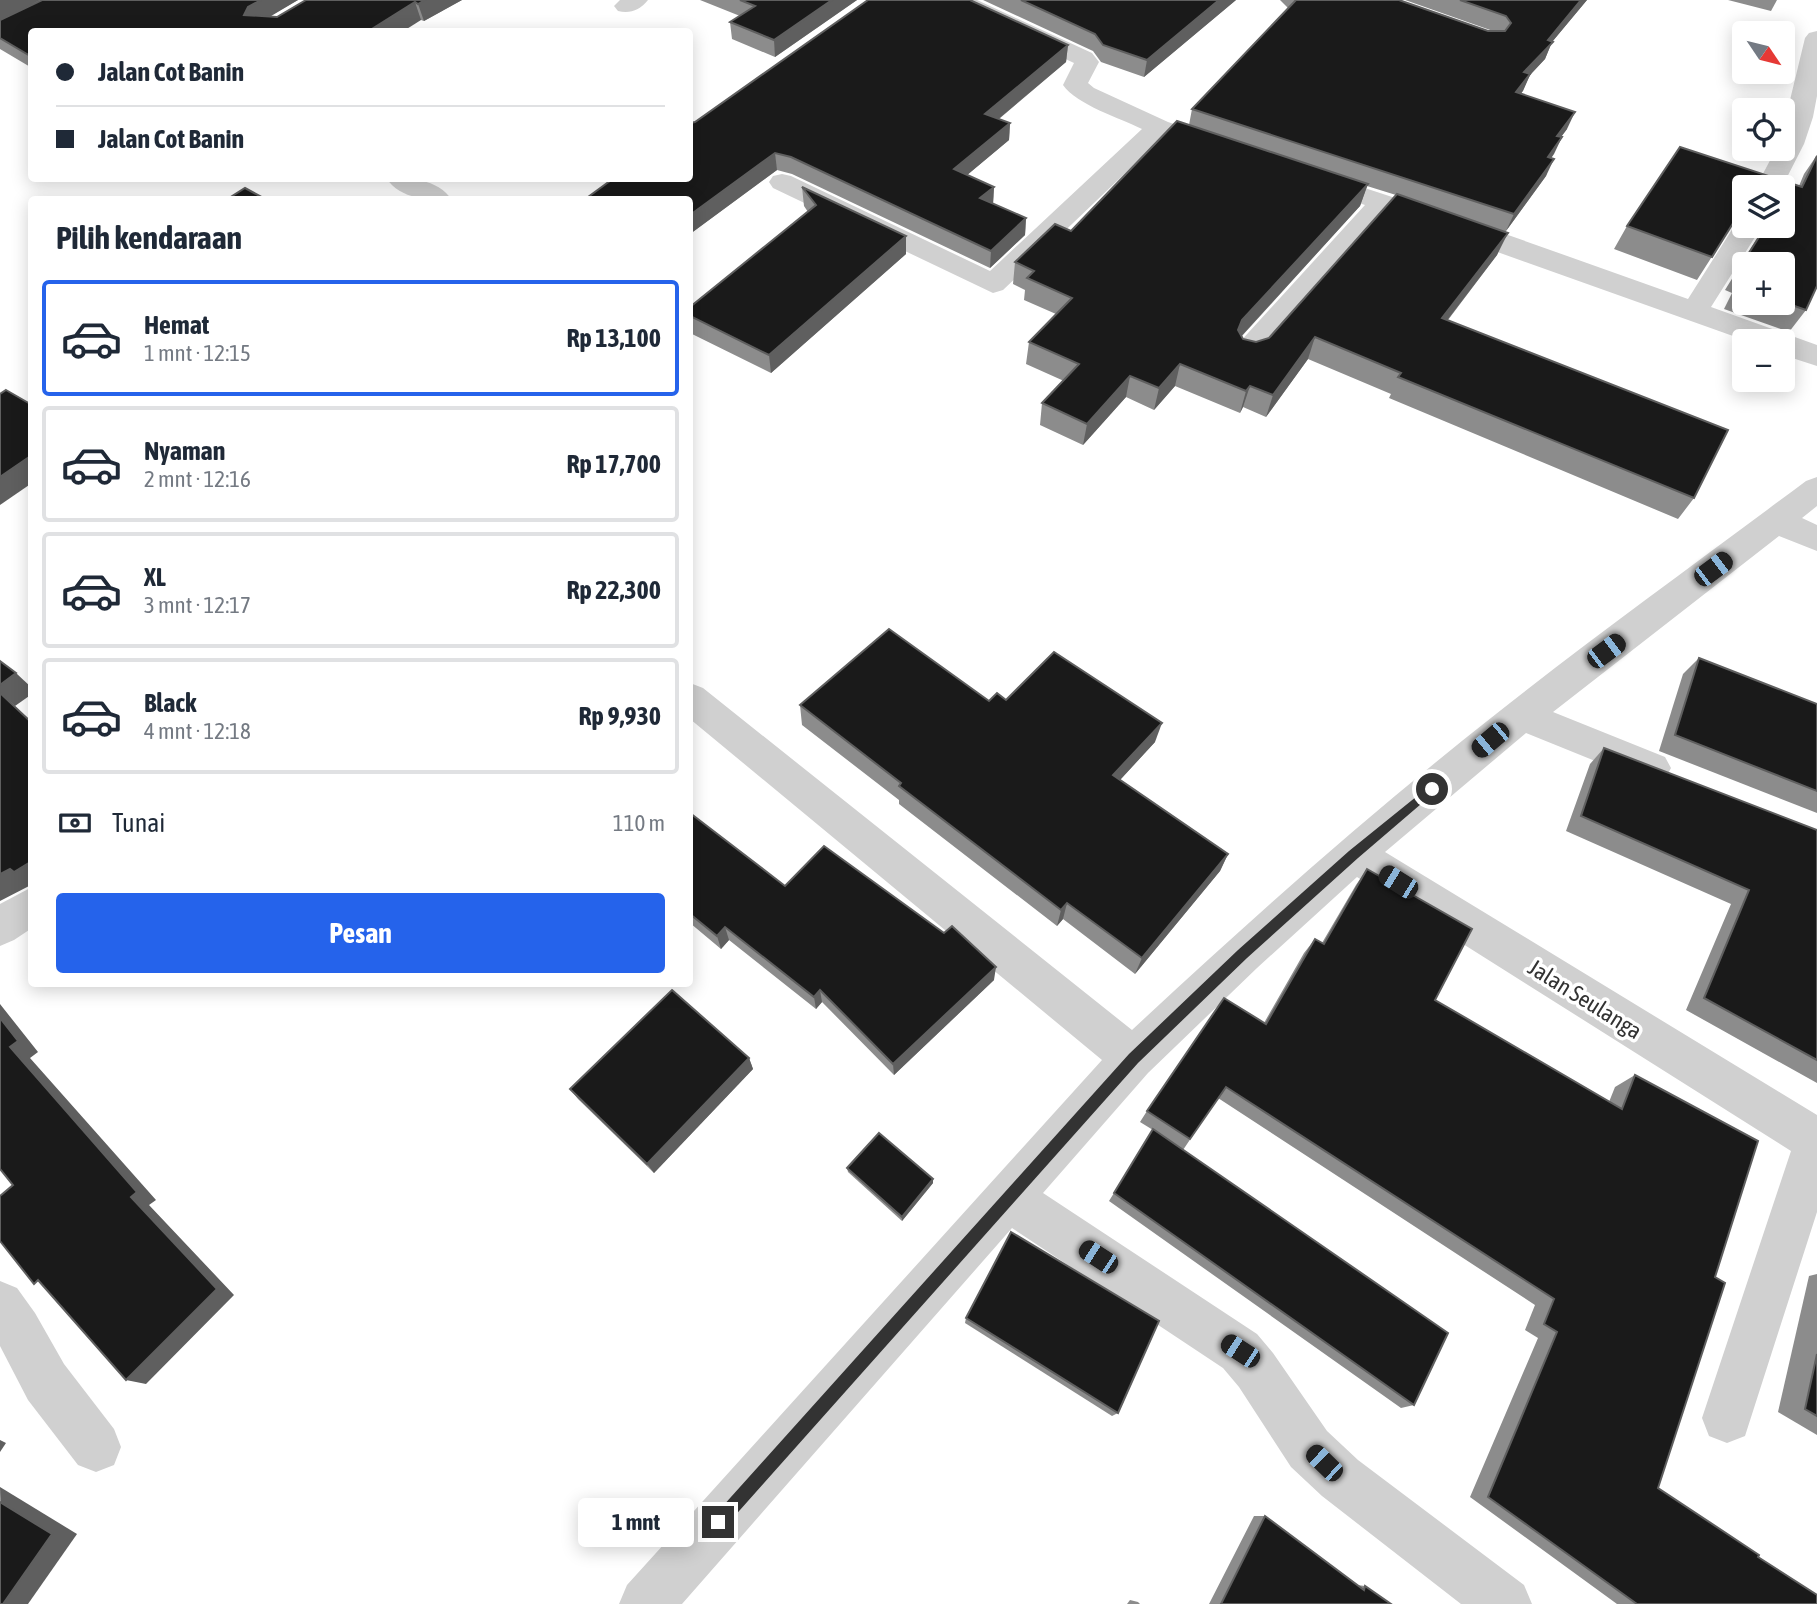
<!DOCTYPE html>
<html lang="id">
<head>
<meta charset="utf-8">
<style>
  body { margin:0; font-family:"Asap Condensed",sans-serif; background:#f2f2f3; color:#1f2937; height:100vh; display:flex; flex-direction:column; font-size:26px; white-space:nowrap }
  * { box-sizing:border-box; margin:0 }
  p { font-size:23px; color:#747a83 }
  .icon { flex:none; width:38px; height:38px; fill:none; stroke:currentColor; stroke-width:2; stroke-linecap:round; stroke-linejoin:round }
  .map { position:relative; flex:1; overflow:hidden }
  .drawer { position:absolute; left:28px; top:196px; width:665px; height:791px; display:flex; flex-direction:column; background:#fff; border-radius:7px; box-shadow:0 4px 18px #0003 }
  .drawer>* { flex:none }
  .hud { position:absolute; left:28px; top:28px; width:665px; height:154px; border-radius:7px; box-shadow:0 4px 18px #0003; display:grid; align-content:center; height:154px; padding:0 28px; background:#fff }
  .needle { width:46px; rotate:125deg }
  .fabs { position:absolute; left:1732px; top:21px; display:grid; gap:14px }
  .fabs a { display:grid; place-items:center; width:63px; height:63px; border-radius:7px; background:#fff; box-shadow:0 4px 18px #0003; font-size:35px }
  .end { position:absolute; width:32px; height:32px; margin:-16px; border:9px solid #333; background:#fff; box-shadow:0 0 0 4px #fff }
  .from { border-radius:50% }
  .bubble { position:absolute; height:49px; border-radius:7px; background:#fff; box-shadow:0 4px 18px #0003; font-size:23px; font-weight:700; line-height:49px; text-align:center }
  .car { position:absolute; width:21px; height:42px; margin:-21px -10px; border-radius:9px; box-shadow:0 0 5px 2px #0007; background:linear-gradient(#222 24%,#8ab4d8 0 40%,#222 0 76%,#8ab4d8 0 86%,#222 0) }
  .hud b { display:flex; align-items:center; gap:24px; height:66px; font-size:26px }
  .hud b+b { border-top:2px solid #e0e1e3 }
  .hud i { width:18px; height:18px; background:#1f2937 }
  ul { padding:0; list-style:none }
  li { display:flex; align-items:center; gap:21px; height:116px; margin:0 14px 10px; padding:0 14px; border:4px solid #e0e1e3; border-radius:7px }
  li div { flex:1 }
  li b { display:block; font-size:26px }
  li em { font-style:normal; font-weight:700 }
  li.current { border-color:#2563eb }
  li>.icon { width:63px; height:63px; stroke-width:1.5 }
  h2 { padding:0 28px; font-size:32px; line-height:84px }
  .pay { display:flex; align-items:center; gap:18px; height:77px; padding:0 28px; font-size:26px }
  .pay p { margin-inline-start:auto }
  .button { display:flex; gap:14px; margin-top:auto; padding:14px 28px }
  .button a { flex:1; height:80px; border-radius:7px; background:#2563eb; color:#fff; font-size:28px; font-weight:700; line-height:80px; text-align:center }
  .map>svg:first-child { display:block }
</style>
</head>
<body>
<div class="map">
<svg width="1817" height="1604" viewBox="0 0 1817 1604">
  <rect width="100%" height="100%" fill="#fff"/>
  <g fill="none" stroke-linecap="round" stroke-linejoin="round">
    <g fill="#d0d0d0" fill-rule="evenodd">
      <path d="M 648,0 C 640,10 630,14 618,11 L 614,6 L 620,0 Z"/>
      <path d="M 946,0 L 977,0 L 1092,53 L 1099,62 L 1088,83 L 1094,88 L 1168,122 L 1228,143 L 1232,148 L 1228,153 L 1219,156 L 1163,137 L 1003,290 L 993,293 L 773,188 L 769,182 L 773,176 L 782,174 L 791,176 L 990,271 L 1142,129 C 1120,118 1077,105 1063,85 L 1074,63 L 950,5 Z"/>
      <path d="M 1817,31 L 1817,96 L 1813,117 L 1804,144 L 1782,187 L 1756,187 L 1776,149 L 1783,149 L 1783,129 L 1805,38 L 1809,33 Z"/>
      <path d="M 1316,172 L 1511,236 L 1688,299 L 1738,220 L 1745,218 L 1745,226 L 1762,226 L 1711,307 L 1817,345 L 1817,366 L 1783,355 L 1783,341 L 1747,341 L 1388,213 L 1260,358 L 1249,361 L 1238,358 L 1234,351 L 1238,344 L 1365,205 L 1307,186 L 1303,180 L 1307,174 Z"/>
      <path d="M 386,178 C 409,178 437,178 452,200 C 429,200 401,200 386,178 Z"/>
      <path d="M 1817,477 L 1817,506 L 1802,518 L 1817,525 L 1817,551 L 1779,536 L 1553,712 L 1665,757 L 1671,768 L 1665,779 L 1652,784 L 1526,733 L 1385,852 L 1817,1115 L 1817,1212 L 1745,1436 L 1727,1443 L 1709,1436 L 1702,1418 L 1791,1151 L 1357,877 L 1257,968 L 1148,1073 L 1043,1193 L 1257,1334 L 1273,1353 L 1327,1431 L 1358,1460 L 1524,1585 L 1532,1604 L 1461,1604 L 1322,1496 L 1291,1467 L 1239,1387 L 1223,1368 L 1012,1228 L 682,1604 L 619,1604 L 627,1585 L 1102,1060 L 690,719 L 690,683 L 703,688 L 1132,1030 C 1250,920 1370,813 1496,714 C 1597,634 1703,558 1806,481 Z"/>
      <path d="M 32,887 L 32,928 L 14,940 L 0,946 L 0,904 Z"/>
      <path d="M 0,1281 L 17,1288 L 35,1313 L 64,1364 L 114,1429 L 121,1447 L 114,1465 L 96,1472 L 78,1465 L 28,1400 L 0,1346 Z"/>
    </g>
  </g>
  <g fill="#8c8c8c" fill-rule="evenodd">
    <path d="M 0,0 L 40,0 L 23,9 L 298,0 L 270,16 L 277,17 L 306,0 L 462,0 L 424,21 L 421,20 L 32,32 L 32,68 L 0,49 Z"/>
    <path d="M 700,0 L 857,0 L 775,57 L 732,39 L 730,22 L 740,16 Z"/>
    <path d="M 983,0 L 1236,0 L 1144,77 L 1101,62 L 1093,51 Z"/>
    <path d="M 1280,0 L 1399,0 L 1488,31 L 1493,31 L 1405,0 L 1587,0 L 1552,42 L 1545,59 L 1530,75 L 1521,94 L 1567,129 L 1561,137 L 1562,137 L 1551,158 L 1546,176 L 1506,231 L 1497,255 L 1448,320 L 1694,498 L 1678,519 L 1389,398 L 1391,394 L 1308,359 L 1266,417 L 1243,407 L 1240,413 L 1175,386 L 1154,410 L 1126,397 L 1083,445 L 1040,425 L 1042,403 L 1064,381 L 1026,364 L 1029,342 L 1056,314 L 1024,300 L 1025,290 L 1013,284 L 1015,262 L 1071,231 L 1189,125 L 1192,109 L 1288,8 ZM 1367,186 L 1396,195 L 1269,338 L 1256,342 L 1243,339 L 1242,336 L 1360,206 Z"/>
    <path d="M 1728,0 L 1777,0 L 1771,11 Z"/>
    <path d="M 1068,45 L 1066,62 L 999,119 L 1010,123 L 1009,140 L 967,175 L 994,187 L 993,204 L 1026,218 L 1025,235 L 990,268 L 792,174 L 777,170 L 690,234 L 690,200 L 695,122 Z"/>
    <path d="M 1680,147 L 1799,186 L 1804,174 L 1817,155 L 1817,286 L 1806,310 L 1789,332 L 1724,309 L 1732,293 L 1725,290 L 1764,227 L 1763,226 L 1783,226 L 1783,187 L 1745,187 L 1736,219 L 1697,280 L 1614,249 L 1627,226 ZM 1745,264 L 1783,264 L 1783,303 L 1745,303 Z"/>
    <path d="M 802,187 L 906,254 L 771,373 L 690,333 L 690,307 L 808,212 L 804,206 Z"/>
    <path d="M 1699,658 L 1817,704 L 1817,813 L 1659,751 L 1683,674 Z"/>
    <path d="M 1006,700 L 1155,742 L 1120,780 L 1228,854 L 1220,871 L 1135,974 L 1063,919 L 1057,926 L 899,804 L 899,800 L 802,725 L 800,705 Z"/>
    <path d="M 1604,748 L 1817,830 L 1817,1083 L 1686,1010 L 1731,904 L 1566,831 L 1590,764 Z"/>
    <path d="M 690,813 L 785,886 L 994,980 L 894,1075 L 822,1002 L 816,1009 L 729,940 L 721,949 L 690,923 Z"/>
    <path d="M 1367,869 L 1435,1000 L 1609,1102 L 1615,1087 L 1635,1075 L 1715,1277 L 1658,1488 L 1758,1557 L 1817,1604 L 1617,1604 L 1470,1497 L 1538,1338 L 1525,1330 L 1535,1305 L 1218,1098 L 1183,1150 L 1414,1405 L 1401,1408 L 1109,1201 L 1153,1130 L 1140,1122 L 1147,1111 L 1264,1023 L 1304,953 L 1315,939 L 1322,943 L 1356,885 Z"/>
    <path d="M 749,1058 L 753,1069 L 654,1173 L 578,1099 L 570,1089 Z"/>
    <path d="M 847,1168 L 933,1183 L 902,1221 L 848,1172 Z"/>
    <path d="M 1817,1274 L 1817,1435 L 1778,1412 L 1809,1276 Z"/>
    <path d="M 966,1318 L 1118,1413 L 1112,1416 L 965,1323 Z"/>
    <path d="M 1254,1516 L 1265,1516 L 1357,1585 L 1365,1586 L 1391,1604 L 1209,1604 Z"/>
    <path d="M 1130,1600 L 1138,1602 L 1140,1604 L 1127,1604 Z"/>
  </g>
  <g fill="#5f5f5f">
    <path d="M 0,0 L 40,0 L 0,21 Z"/>
    <path d="M 261,0 L 298,0 L 256,25 L 244,15 L 248,7 Z"/>
    <path d="M 425,0 L 462,0 L 424,21 L 418,4 Z"/>
    <path d="M 832,0 L 857,0 L 775,57 L 774,40 Z"/>
    <path d="M 1219,0 L 1236,0 L 1144,77 L 1147,60 Z"/>
    <path d="M 1581,0 L 1587,0 L 1552,42 L 1545,59 L 1530,75 L 1523,91 L 1508,109 L 1524,72 L 1548,40 Z"/>
    <path d="M 415,2 L 421,20 L 402,32 L 367,32 Z"/>
    <path d="M 1068,45 L 1066,62 L 984,131 L 985,114 Z"/>
    <path d="M 1575,112 L 1567,129 L 1549,153 L 1557,136 Z"/>
    <path d="M 1010,123 L 1009,140 L 954,186 L 954,169 Z"/>
    <path d="M 1562,137 L 1554,154 L 1540,174 L 1548,157 Z"/>
    <path d="M 775,153 L 777,170 L 690,234 L 690,215 Z"/>
    <path d="M 1554,159 L 1546,176 L 1506,231 L 1514,214 Z"/>
    <path d="M 1368,184 L 1360,206 L 1236,342 L 1238,330 L 1242,320 Z"/>
    <path d="M 994,187 L 993,204 L 980,198 Z"/>
    <path d="M 1745,204 L 1745,216 L 1736,219 Z"/>
    <path d="M 1026,218 L 1025,235 L 990,268 L 991,251 Z"/>
    <path d="M 1508,233 L 1497,255 L 1432,340 L 1442,318 Z"/>
    <path d="M 906,236 L 906,254 L 771,373 L 769,355 Z"/>
    <path d="M 1315,337 L 1308,359 L 1266,417 L 1273,395 Z"/>
    <path d="M 1180,364 L 1175,386 L 1154,410 L 1159,388 Z"/>
    <path d="M 1130,376 L 1126,397 L 1083,445 L 1087,424 Z"/>
    <path d="M 1250,386 L 1243,407 L 1240,413 L 1246,391 Z"/>
    <path d="M 32,455 L 32,483 L 0,505 L 0,477 Z"/>
    <path d="M 16,673 L 32,688 L 32,694 L 15,706 L 0,693 L 0,685 Z"/>
    <path d="M 1162,723 L 1155,742 L 1108,793 L 1113,775 Z"/>
    <path d="M 1228,854 L 1220,871 L 1135,974 L 1142,958 Z"/>
    <path d="M 32,861 L 32,886 L 31,885 L 0,901 L 0,874 L 10,869 Z"/>
    <path d="M 1067,903 L 1063,919 L 1057,926 L 1061,910 Z"/>
    <path d="M 725,927 L 729,940 L 721,949 L 717,936 Z"/>
    <path d="M 996,967 L 994,980 L 894,1075 L 893,1064 Z"/>
    <path d="M 820,990 L 822,1002 L 816,1009 L 814,997 Z"/>
    <path d="M 0,1004 L 38,1052 L 30,1058 L 156,1200 L 149,1205 L 234,1295 L 146,1384 L 126,1380 L 131,1197 L 10,1047 L 0,1018 Z"/>
    <path d="M 749,1058 L 753,1069 L 654,1173 L 647,1164 Z"/>
    <path d="M 933,1179 L 933,1183 L 902,1221 L 902,1217 Z"/>
    <path d="M 0,1440 L 6,1443 L 0,1452 Z"/>
    <path d="M 0,1487 L 77,1534 L 28,1604 L 3,1604 Z"/>
  </g>
  <g fill="#1a1a1a" stroke="#5f5f5f" stroke-width="2">
    <path d="M 42,0 L 261,0 L 248,7 L 244,15 L 277,17 L 306,0 L 425,0 L 418,4 L 415,2 L 367,32 L 32,32 L 32,57 L 0,38 L 0,20 Z"/>
    <path d="M 740,0 L 832,0 L 774,40 L 730,22 L 755,6 Z"/>
    <path d="M 868,0 L 970,0 L 1068,45 L 985,114 L 1010,123 L 954,169 L 994,187 L 980,198 L 1026,218 L 991,251 L 791,157 L 775,153 L 690,215 L 690,200 L 584,200 L 614,178 L 690,178 L 690,123 L 695,122 Z"/>
    <path d="M 1021,0 L 1219,0 L 1147,60 L 1103,45 L 1095,34 Z"/>
    <path d="M 1296,0 L 1399,0 L 1488,31 L 1505,31 L 1511,23 L 1506,16 L 1460,0 L 1581,0 L 1548,40 L 1553,42 L 1524,72 L 1530,74 L 1516,92 L 1575,112 L 1557,136 L 1562,137 L 1548,157 L 1554,159 L 1514,214 L 1192,109 Z"/>
    <path d="M 1177,121 L 1368,184 L 1242,320 L 1238,330 L 1243,339 L 1256,342 L 1269,338 L 1397,194 L 1508,233 L 1442,318 L 1728,430 L 1694,498 L 1398,377 L 1401,373 L 1315,337 L 1273,395 L 1250,386 L 1246,391 L 1180,364 L 1159,388 L 1130,376 L 1087,424 L 1042,403 L 1079,364 L 1029,342 L 1072,298 L 1027,278 L 1034,271 L 1015,262 L 1055,224 L 1071,231 Z"/>
    <path d="M 1680,147 L 1802,187 L 1817,156 L 1817,286 L 1806,310 L 1783,302 L 1783,264 L 1745,264 L 1745,269 L 1740,267 L 1766,226 L 1783,226 L 1783,187 L 1745,187 L 1745,204 L 1712,257 L 1627,226 Z"/>
    <path d="M 802,187 L 906,236 L 769,355 L 690,316 L 690,307 L 816,205 Z"/>
    <path d="M 245,188 L 267,200 L 226,200 Z"/>
    <path d="M 1745,274 L 1745,288 L 1739,286 Z"/>
    <path d="M 6,390 L 32,405 L 32,455 L 0,477 L 0,394 Z"/>
    <path d="M 889,629 L 989,701 L 997,693 L 1006,700 L 1054,652 L 1162,723 L 1113,775 L 1228,854 L 1142,958 L 1067,903 L 1061,910 L 899,786 L 901,783 L 800,705 Z"/>
    <path d="M 1699,658 L 1817,704 L 1817,791 L 1675,735 Z"/>
    <path d="M 0,661 L 16,673 L 0,685 Z"/>
    <path d="M 0,693 L 32,723 L 32,861 L 14,872 L 10,869 L 0,874 Z"/>
    <path d="M 1604,748 L 1817,830 L 1817,1060 L 1704,998 L 1749,890 L 1581,816 Z"/>
    <path d="M 690,813 L 785,886 L 824,846 L 944,933 L 952,926 L 996,967 L 893,1064 L 820,990 L 814,997 L 725,927 L 717,936 L 690,914 Z"/>
    <path d="M 1367,869 L 1472,929 L 1435,1000 L 1622,1109 L 1635,1075 L 1758,1141 L 1715,1277 L 1725,1283 L 1658,1488 L 1759,1555 L 1758,1557 L 1817,1595 L 1817,1604 L 1637,1604 L 1488,1497 L 1557,1332 L 1544,1324 L 1554,1299 L 1226,1087 L 1190,1139 L 1147,1111 L 1224,998 L 1266,1024 L 1315,939 L 1324,944 Z"/>
    <path d="M 672,990 L 749,1058 L 647,1164 L 570,1089 Z"/>
    <path d="M 0,1018 L 18,1041 L 10,1047 L 137,1192 L 131,1197 L 217,1289 L 126,1380 L 38,1280 L 34,1284 L 0,1241 L 0,1196 L 13,1185 L 0,1169 Z"/>
    <path d="M 1153,1129 L 1448,1333 L 1414,1405 L 1114,1193 Z"/>
    <path d="M 879,1133 L 933,1179 L 902,1217 L 847,1168 Z"/>
    <path d="M 1011,1232 L 1159,1321 L 1118,1413 L 966,1318 Z"/>
    <path d="M 1817,1354 L 1817,1416 L 1805,1409 Z"/>
    <path d="M 0,1502 L 52,1534 L 3,1604 L 0,1604 Z"/>
    <path d="M 1265,1516 L 1364,1590 L 1365,1586 L 1391,1604 L 1221,1604 Z"/>
  </g>
  <path fill="#333" d="M 1432,784 L 1437,789 L 1435,792 L 1358,858 L 1247,958 L 1138,1063 L 724,1528 L 718,1530 L 713,1528 L 710,1522 L 713,1517 L 1129,1054 L 1238,950 L 1349,851 Z"/>
  <g text-anchor="middle" dominant-baseline="central" stroke-width="7" stroke-linejoin="round" paint-order="stroke">
    <g font-size="23" fill="#333" stroke="#fff">
      <text transform="translate(1585 999) rotate(32)">Jalan Seulanga</text>
    </g>
  </g>
</svg>
<div class="fabs">
<a><svg class="needle" viewBox="-14 -14 28 28"><path d="M0-13l5 13h-10z" fill="#e53935"/><path d="M0 13l5-13h-10z" fill="#747a83"/></svg></a>
<a><svg class="icon" aria-label="locate" viewBox="0 0 24 24"><circle cx="12" cy="12" r="6"/><path d="M12 2v4M12 18v4M2 12h4M18 12h4"/></svg></a>
<a><svg class="icon" aria-label="layers" viewBox="0 0 24 24"><path d="M12 4l9 5-9 5-9-5zM3 14l9 5 9-5"/></svg></a>
<a>+</a>
<a>−</a>
</div>
<i class="end from" style="left:1432px;top:789px"></i>
<i class="end" style="left:718px;top:1522px"></i>
<div class="bubble" style="left:578px;top:1498px;width:116px">1 mnt</div>
<i class="car" style="left:1713px;top:569px;rotate:53deg"></i>
<i class="car" style="left:1606px;top:651px;rotate:53deg"></i>
<i class="car" style="left:1490px;top:740px;rotate:230deg"></i>
<i class="car" style="left:1398px;top:882px;rotate:302deg"></i>
<i class="car" style="left:1098px;top:1257px;rotate:303deg"></i>
<i class="car" style="left:1240px;top:1351px;rotate:303deg"></i>
<i class="car" style="left:1324px;top:1463px;rotate:314deg"></i>
<div class="hud">
<b><i class="from"></i>Jalan Cot Banin</b>
<b><i></i>Jalan Cot Banin</b>
</div>
<section class="drawer">
<h2>Pilih kendaraan</h2>
<ul>
<li class="current"><svg class="icon" aria-label="car" viewBox="0 0 24 24"><path d="M5 17H2v-5l4-1 3-4h7l3 4 3 1v5h-3M9 17h6M6 11h13"/><circle cx="7" cy="17" r="2"/><circle cx="17" cy="17" r="2"/></svg><div><b>Hemat</b><p>1 mnt · 12:15</p></div><em>Rp 13,100</em></li>
<li><svg class="icon" aria-label="car" viewBox="0 0 24 24"><path d="M5 17H2v-5l4-1 3-4h7l3 4 3 1v5h-3M9 17h6M6 11h13"/><circle cx="7" cy="17" r="2"/><circle cx="17" cy="17" r="2"/></svg><div><b>Nyaman</b><p>2 mnt · 12:16</p></div><em>Rp 17,700</em></li>
<li><svg class="icon" aria-label="car" viewBox="0 0 24 24"><path d="M5 17H2v-5l4-1 3-4h7l3 4 3 1v5h-3M9 17h6M6 11h13"/><circle cx="7" cy="17" r="2"/><circle cx="17" cy="17" r="2"/></svg><div><b>XL</b><p>3 mnt · 12:17</p></div><em>Rp 22,300</em></li>
<li><svg class="icon" aria-label="car" viewBox="0 0 24 24"><path d="M5 17H2v-5l4-1 3-4h7l3 4 3 1v5h-3M9 17h6M6 11h13"/><circle cx="7" cy="17" r="2"/><circle cx="17" cy="17" r="2"/></svg><div><b>Black</b><p>4 mnt · 12:18</p></div><em>Rp 9,930</em></li>
</ul>
<div class="pay"><svg class="icon" aria-label="cash" viewBox="0 0 24 24"><path d="M3 7h18v10H3z"/><circle cx="12" cy="12" r="2"/></svg>Tunai<p>110 m</p></div>
<div class="button"><a>Pesan</a></div>
</section>
</div>
</body>
</html>
